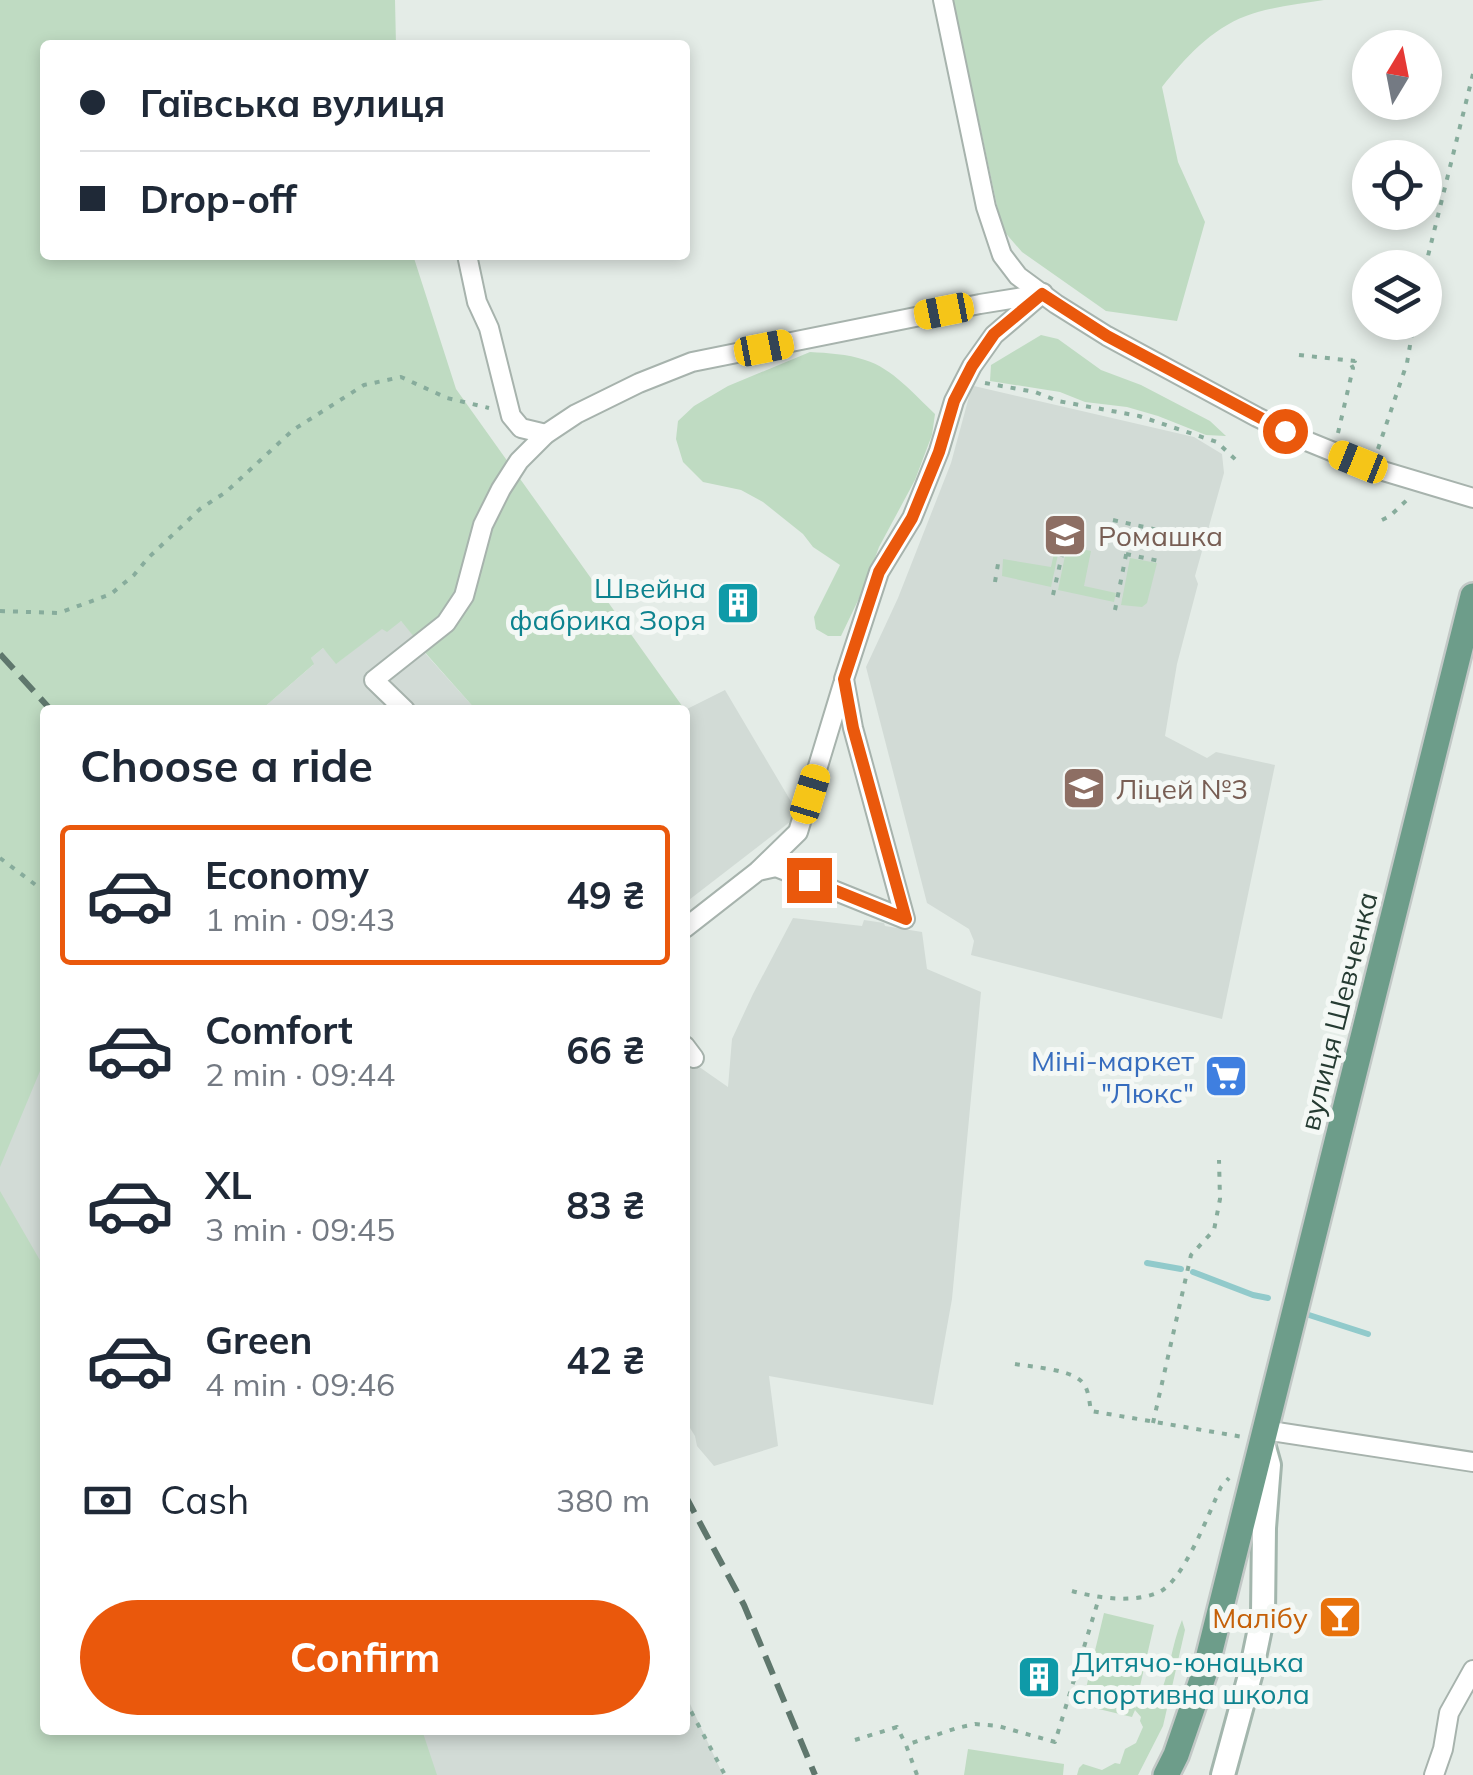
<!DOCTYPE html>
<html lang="en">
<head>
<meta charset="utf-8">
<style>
  body { margin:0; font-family:Mulish,sans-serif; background:#f6f6f7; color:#1f2937; height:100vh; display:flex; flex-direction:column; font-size:38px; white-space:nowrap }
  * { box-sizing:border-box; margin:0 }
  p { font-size:32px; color:#747a83 }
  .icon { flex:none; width:55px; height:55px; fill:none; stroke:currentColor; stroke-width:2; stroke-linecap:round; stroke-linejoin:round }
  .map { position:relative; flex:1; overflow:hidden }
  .side { position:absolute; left:40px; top:705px; width:650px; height:1030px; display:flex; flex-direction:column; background:#fff; border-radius:10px; box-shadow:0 5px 15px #0003 }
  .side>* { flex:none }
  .hud { position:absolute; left:40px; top:40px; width:650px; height:220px; border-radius:10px; box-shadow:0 5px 15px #0003; display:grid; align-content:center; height:220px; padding:0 40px; background:#fff }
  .needle { width:65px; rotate:10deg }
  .fabs { position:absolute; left:1352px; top:30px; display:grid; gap:20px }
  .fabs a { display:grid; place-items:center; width:90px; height:90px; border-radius:50%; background:#fff; box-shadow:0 5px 15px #0003; font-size:50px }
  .end { position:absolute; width:45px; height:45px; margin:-22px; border:12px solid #ea580c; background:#fff; box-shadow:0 0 0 5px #fff }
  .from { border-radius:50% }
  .car { position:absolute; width:30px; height:60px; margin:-30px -15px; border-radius:12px; box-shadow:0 0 8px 2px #0007; background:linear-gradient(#f5c518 24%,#345 0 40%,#f5c518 0 76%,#345 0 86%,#f5c518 0) }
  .hud b { display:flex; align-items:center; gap:35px; height:95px; font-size:38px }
  .hud b+b { border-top:2px solid #e0e1e3 }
  .hud i { width:25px; height:25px; background:#1f2937 }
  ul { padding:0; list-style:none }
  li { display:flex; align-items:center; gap:30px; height:140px; margin:0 20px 15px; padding:0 20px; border:5px solid transparent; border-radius:10px }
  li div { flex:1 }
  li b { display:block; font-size:38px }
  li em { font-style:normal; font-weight:700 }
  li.current { border-color:#ea580c }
  li>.icon { width:90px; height:90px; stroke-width:1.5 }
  h2 { padding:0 40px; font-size:45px; line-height:120px }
  .pay { display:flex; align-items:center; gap:25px; height:110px; padding:0 40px; font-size:38px }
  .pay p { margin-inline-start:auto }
  .button { display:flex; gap:20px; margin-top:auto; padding:20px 40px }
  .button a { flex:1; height:115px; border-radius:60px; background:#ea580c; color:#fff; font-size:40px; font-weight:700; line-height:115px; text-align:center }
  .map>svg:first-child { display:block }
</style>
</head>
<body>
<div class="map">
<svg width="1473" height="1775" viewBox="0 0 1473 1775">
  <rect width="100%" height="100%" fill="#e4ece7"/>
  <g fill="#d2dbd6">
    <path d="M 974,386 L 1194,437 L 1222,454 L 1224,473 L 1195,576 L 1198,584 L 1177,664 L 1165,736 L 1207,758 L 1216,752 L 1275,765 L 1222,1019 L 971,955 L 974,941 L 969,929 L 927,903 L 866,667 L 898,598 L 951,463 L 970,393 Z"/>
    <path d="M 401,621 L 416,638 L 414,641 L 476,710 L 261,710 L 313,665 L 311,658 L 323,648 L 337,663 L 382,628 Z"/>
    <path d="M 725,690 L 799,815 L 685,903 L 685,710 Z"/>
    <path d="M 793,918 L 862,926 L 864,920 L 884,923 L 885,926 L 922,932 L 927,969 L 981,992 L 952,1299 L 933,1405 L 769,1376 L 778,1446 L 714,1466 L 697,1446 L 695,1436 L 685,1420 L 685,1057 L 728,1087 L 732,1039 L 753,994 Z"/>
    <path d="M 45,1009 L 45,1730 L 685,1730 L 685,1693 L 723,1775 L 0,1775 L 0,1028 Z"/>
  </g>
  <g fill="#bfdbc2">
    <path d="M 0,0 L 395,0 L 396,45 L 45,45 L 45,255 L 413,255 L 456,389 L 685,710 L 476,710 L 414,640 L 415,638 L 401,621 L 387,632 L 382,629 L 336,664 L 323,648 L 311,658 L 314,664 L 261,710 L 45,710 L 45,1071 L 40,1071 L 0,1167 Z"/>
    <path d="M 953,0 L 1324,0 C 1299,4 1270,7 1246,16 C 1211,29 1185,58 1162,87 L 1178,162 L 1205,222 L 1177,321 L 1106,311 L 1022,252 L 1002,229 Z"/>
    <path d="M 1041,335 L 1058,339 L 1101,370 L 1141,385 L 1210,421 L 1226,436 L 1206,435 L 1158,416 L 1127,407 L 1085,402 L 1060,392 L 990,381 L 991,365 Z"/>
    <path d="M 810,352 C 828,353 847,354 865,360 C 892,368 915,395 935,414 L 932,435 L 915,480 L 879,547 L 864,588 L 841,636 L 828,636 L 816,629 L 814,617 L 840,565 L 813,547 L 803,534 L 763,502 L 741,490 L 703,482 L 683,462 L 676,439 L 678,421 L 694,406 L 728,386 Z"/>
    <path d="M 1056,544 L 1060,545 L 1051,587 L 1002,576 L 1003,559 L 1051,567 Z"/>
    <path d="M 1067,546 L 1091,551 L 1084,586 L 1116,593 L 1114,602 L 1058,590 Z"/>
    <path d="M 1130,558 L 1157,563 L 1147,603 L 1142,607 L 1121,605 Z"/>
    <path d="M 0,1191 L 45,1269 L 45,1730 L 422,1730 L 437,1775 L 0,1775 Z"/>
    <path d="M 1104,1613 L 1154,1625 L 1135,1708 L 1143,1702 L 1142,1695 L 1148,1692 L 1153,1693 L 1158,1699 C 1170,1674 1171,1646 1182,1620 L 1185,1630 L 1163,1726 L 1138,1775 L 1077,1775 L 1079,1768 L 1083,1764 L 1102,1770 L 1115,1763 L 1120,1764 L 1125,1749 L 1136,1743 L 1143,1727 L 1140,1721 L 1141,1717 L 1135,1710 L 1132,1717 L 1082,1705 Z"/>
    <path d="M 968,1749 L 1064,1764 L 1063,1775 L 964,1775 Z"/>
  </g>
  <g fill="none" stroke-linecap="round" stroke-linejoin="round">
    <g stroke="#91cacb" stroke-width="6">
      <path d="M 1147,1263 L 1181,1269"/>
      <path d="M 1193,1272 L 1253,1295 L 1268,1298"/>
      <path d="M 1309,1315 L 1368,1334"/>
    </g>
    <g stroke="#a7b3ad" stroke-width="22">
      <g id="street">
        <path d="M 943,0 L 986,207 L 1002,255 L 1018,276 L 1056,304 L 1107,336 L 1257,417 L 1309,442 L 1373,468 L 1473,498"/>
        <path d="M 467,255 L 477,302 L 489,328 L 511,416 L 521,428 L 546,434"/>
        <path d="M 405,710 L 374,680 L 446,623 L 464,596 L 483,525 L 501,489 L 519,461 L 546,434 L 576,414 L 639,383 L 692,362 L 980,304 L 1042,294"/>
        <path d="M 759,870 L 798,832 L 843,684"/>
        <path d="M 685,928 L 758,871 L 776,867 L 905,919 L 853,728 L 844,679 L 879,572 L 912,518 L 939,451 L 954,401 L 972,366 L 994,335 L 1043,293"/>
        <path d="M 685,1046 L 694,1058"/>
        <path d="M 1264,1430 L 1473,1462"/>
        <path d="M 1434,1775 L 1443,1749 L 1449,1713 L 1473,1670"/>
      </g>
    </g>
    <g stroke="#a3b6ad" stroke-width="28">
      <path id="secondary" d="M 1223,1775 L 1251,1672 L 1263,1614 L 1264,1528 L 1269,1465 L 1262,1440"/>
    </g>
    <g stroke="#c2c8c6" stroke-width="30">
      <path id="primary" d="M 1166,1775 L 1176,1755 L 1205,1671 L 1473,596"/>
    </g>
    <g stroke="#87ac9c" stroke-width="4" stroke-dasharray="5 8" stroke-linecap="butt">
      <path d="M 1425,268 L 1473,74"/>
      <path d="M 1299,355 L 1355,361 L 1356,358"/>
      <path d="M 985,383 L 1035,392 L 1058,401 L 1139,416 L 1217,442 L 1237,461"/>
      <path d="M 1338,433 L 1353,368 L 1348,359"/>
      <path d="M 1378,449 L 1407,363 L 1414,322"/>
      <path d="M 1113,520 L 1171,533"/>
      <path d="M 1382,520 L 1390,516 L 1409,498"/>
      <path d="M 1126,554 L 1164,562"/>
      <path d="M 995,582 L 999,558"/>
      <path d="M 1053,595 L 1064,546"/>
      <path d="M 1115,610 L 1132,525"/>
      <path d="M 0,611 L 59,613 L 111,594 L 134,575 L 148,558 L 200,509 L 226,492 L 293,430 L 364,385 L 401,377 L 447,398 L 489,408"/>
      <path d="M 0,858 L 45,892"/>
      <path d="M 1015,1364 C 1033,1367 1066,1369 1080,1380 C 1089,1387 1089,1401 1091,1411 L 1243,1437"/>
      <path d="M 1153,1423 L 1191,1255 L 1214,1230 L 1220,1199 L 1219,1160"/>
      <path d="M 1072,1591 C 1097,1598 1132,1603 1157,1593 C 1183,1584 1209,1512 1221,1487 L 1229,1478"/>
      <path d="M 685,1700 L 725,1775"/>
      <path d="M 855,1740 L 897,1727 L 906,1745"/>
      <path d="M 917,1775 L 906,1745 L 957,1728 L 975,1724 L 998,1726 L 1055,1742 L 1099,1598"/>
    </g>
    <use href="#street" stroke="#fff" stroke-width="18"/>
    <use href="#secondary" stroke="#fff" stroke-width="22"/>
    <use href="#primary" stroke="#6d9d8a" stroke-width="25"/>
    <g stroke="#5f776d" stroke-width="6" stroke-dasharray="20 10" stroke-linecap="butt">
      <path d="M 0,654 L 51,710"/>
      <path d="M 685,1495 L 744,1605 L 815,1775"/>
    </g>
  </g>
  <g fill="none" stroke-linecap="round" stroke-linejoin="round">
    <path stroke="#ea580c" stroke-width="12" d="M 809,880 L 906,919 L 853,728 L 844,679 L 879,572 L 912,518 L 939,452 L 954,401 L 972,366 L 994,334 L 1042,294 L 1107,336 L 1285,431"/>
  </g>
  <defs>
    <g id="school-square" transform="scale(2.25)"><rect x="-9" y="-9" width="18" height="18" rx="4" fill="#8d6e63" stroke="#f4f8f5"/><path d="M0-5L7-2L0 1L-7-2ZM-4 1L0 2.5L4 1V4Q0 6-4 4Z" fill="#fff"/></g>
    <g id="building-square" transform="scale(2.25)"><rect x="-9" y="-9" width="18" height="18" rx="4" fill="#0f9aa8" stroke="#f4f8f5"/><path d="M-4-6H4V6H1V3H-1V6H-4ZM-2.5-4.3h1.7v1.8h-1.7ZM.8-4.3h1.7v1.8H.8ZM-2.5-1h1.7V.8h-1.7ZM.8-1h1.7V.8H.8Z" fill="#fff"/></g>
    <g id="supermarket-square" transform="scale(2.25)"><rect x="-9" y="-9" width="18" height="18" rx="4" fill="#3f7fe0" stroke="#f4f8f5"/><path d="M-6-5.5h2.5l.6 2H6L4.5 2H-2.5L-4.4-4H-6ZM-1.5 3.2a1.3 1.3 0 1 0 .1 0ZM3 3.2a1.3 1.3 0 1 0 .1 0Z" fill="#fff"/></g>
    <g id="bar-square" transform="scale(2.25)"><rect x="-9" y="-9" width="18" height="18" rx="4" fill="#e8710a" stroke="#f4f8f5"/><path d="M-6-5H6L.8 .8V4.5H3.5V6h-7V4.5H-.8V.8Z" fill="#fff"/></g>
  </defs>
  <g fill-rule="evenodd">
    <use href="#school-square" x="1065" y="535"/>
    <use href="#building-square" x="738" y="603"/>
    <use href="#school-square" x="1084" y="788"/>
    <use href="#supermarket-square" x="1226" y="1076"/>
    <use href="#bar-square" x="1340" y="1617"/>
    <use href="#building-square" x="1039" y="1677"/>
  </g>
  <g text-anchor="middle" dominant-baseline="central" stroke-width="10" stroke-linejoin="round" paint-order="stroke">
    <g font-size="28" fill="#785e54" stroke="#f4f8f5" text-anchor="start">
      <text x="1098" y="535">Ромашка</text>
      <text x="1116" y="788">Ліцей №3</text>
    </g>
    <g font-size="28" fill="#0d838f" stroke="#f4f8f5" text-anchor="end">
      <text x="706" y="587">Швейна<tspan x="706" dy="32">фабрика Зоря</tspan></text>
      <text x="1072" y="1661" text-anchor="start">Дитячо-юнацька<tspan x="1072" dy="32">спортивна школа</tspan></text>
    </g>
    <g font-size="28" fill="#253b32" stroke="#f4f8f5">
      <text transform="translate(1338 1011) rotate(-76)">вулиця Шевченка</text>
    </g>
    <g font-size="28" fill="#366cbe" stroke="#f4f8f5" text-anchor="end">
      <text x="1194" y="1060">Міні-маркет<tspan x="1194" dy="32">"Люкс"</tspan></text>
    </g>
    <g font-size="28" fill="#c56008" stroke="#f4f8f5" text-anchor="end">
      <text x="1308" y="1617">Малібу</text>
    </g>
  </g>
</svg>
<div class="fabs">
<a><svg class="needle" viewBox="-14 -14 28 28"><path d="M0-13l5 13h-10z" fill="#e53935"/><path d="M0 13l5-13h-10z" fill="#747a83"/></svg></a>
<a><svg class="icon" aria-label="locate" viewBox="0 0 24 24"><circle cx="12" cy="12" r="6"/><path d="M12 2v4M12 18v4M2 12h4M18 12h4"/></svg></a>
<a><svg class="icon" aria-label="layers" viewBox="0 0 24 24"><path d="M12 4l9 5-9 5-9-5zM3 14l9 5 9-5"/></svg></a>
</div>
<i class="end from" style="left:1285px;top:431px"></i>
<i class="end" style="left:809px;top:880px"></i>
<i class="car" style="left:944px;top:311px;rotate:259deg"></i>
<i class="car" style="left:764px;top:348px;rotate:79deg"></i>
<i class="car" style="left:1358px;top:462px;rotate:292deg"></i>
<i class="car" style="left:810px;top:794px;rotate:17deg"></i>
<div class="hud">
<b><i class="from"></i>Гаївська вулиця</b>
<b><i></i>Drop-off</b>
</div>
<section class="side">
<h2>Choose a ride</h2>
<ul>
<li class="current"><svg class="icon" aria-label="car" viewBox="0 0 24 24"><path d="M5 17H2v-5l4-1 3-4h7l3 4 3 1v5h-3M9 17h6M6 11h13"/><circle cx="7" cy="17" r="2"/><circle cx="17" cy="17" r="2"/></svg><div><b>Economy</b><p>1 min · 09:43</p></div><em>49 ₴</em></li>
<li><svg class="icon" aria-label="car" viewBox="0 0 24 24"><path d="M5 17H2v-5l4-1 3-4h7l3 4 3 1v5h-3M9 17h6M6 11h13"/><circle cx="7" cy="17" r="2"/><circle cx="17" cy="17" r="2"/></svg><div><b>Comfort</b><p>2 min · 09:44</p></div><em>66 ₴</em></li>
<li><svg class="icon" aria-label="car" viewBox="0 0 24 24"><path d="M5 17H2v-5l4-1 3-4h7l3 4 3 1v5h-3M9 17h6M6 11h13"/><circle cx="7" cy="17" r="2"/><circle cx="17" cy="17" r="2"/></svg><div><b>XL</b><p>3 min · 09:45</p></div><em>83 ₴</em></li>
<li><svg class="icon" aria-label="car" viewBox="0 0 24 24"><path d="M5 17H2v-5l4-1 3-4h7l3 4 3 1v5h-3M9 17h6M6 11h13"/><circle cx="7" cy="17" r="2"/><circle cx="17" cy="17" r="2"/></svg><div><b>Green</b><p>4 min · 09:46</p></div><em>42 ₴</em></li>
</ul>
<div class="pay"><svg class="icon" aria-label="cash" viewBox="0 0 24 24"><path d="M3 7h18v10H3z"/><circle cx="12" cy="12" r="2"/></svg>Cash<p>380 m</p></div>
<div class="button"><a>Confirm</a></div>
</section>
</div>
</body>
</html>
